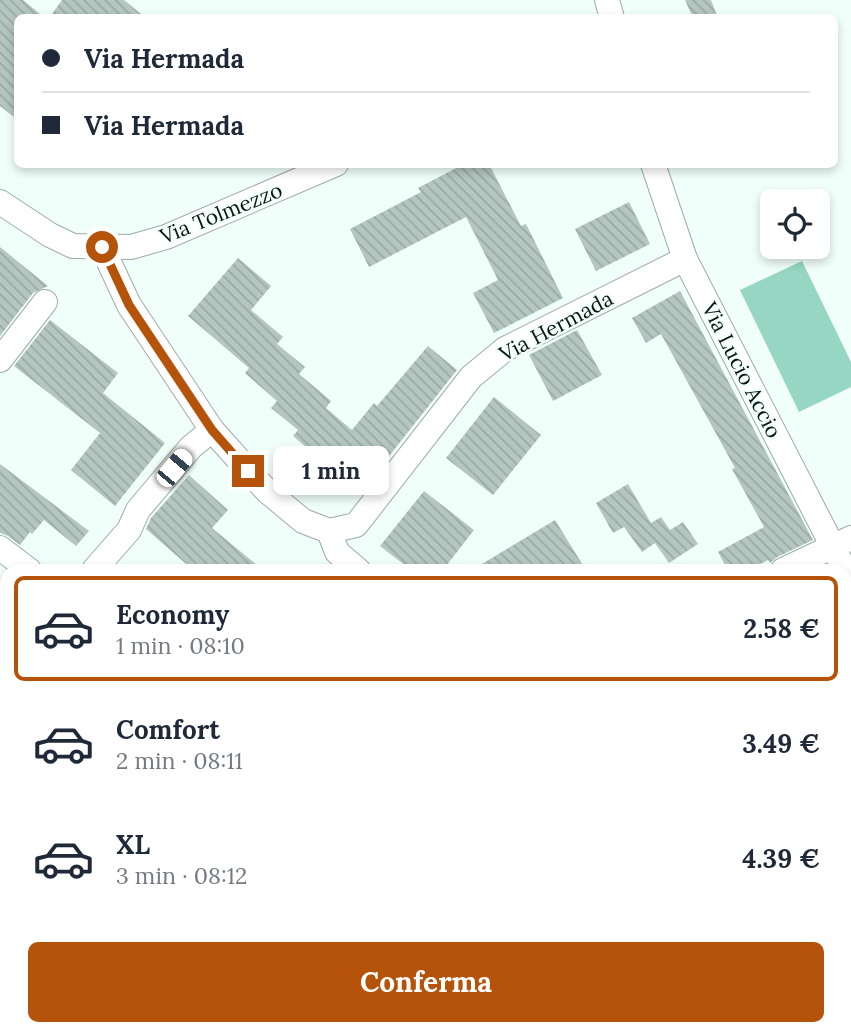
<!DOCTYPE html>
<html lang="it">
<head>
<meta charset="utf-8">
<style>
  body { margin:0; font-family:Lora,serif; background:#f6f6f7; color:#1f2937; height:100vh; display:flex; flex-direction:column; font-size:26px; white-space:nowrap }
  * { box-sizing:border-box; margin:0 }
  p { font-size:23px; color:#747a83 }
  .icon { flex:none; width:38px; height:38px; fill:none; stroke:currentColor; stroke-width:2; stroke-linecap:round; stroke-linejoin:round }
  .map { position:relative; flex:1; overflow:hidden }
  .details { position:absolute; left:0px; top:564px; width:852px; height:472px; display:flex; flex-direction:column; background:#fff; border-radius:21px 21px 0 0; box-shadow:0 4px 10px #0003 }
  .details>* { flex:none }
  .banner { position:absolute; left:14px; top:14px; width:824px; height:154px; border-radius:10px; box-shadow:0 4px 10px #0003; display:grid; align-content:center; height:154px; padding:0 28px; background:#fff }
  .tools { position:absolute; left:760px; top:189px; display:grid; gap:14px }
  .tools a { display:grid; place-items:center; width:70px; height:70px; border-radius:10px; background:#fff; box-shadow:0 4px 10px #0003; font-size:35px }
  .end { position:absolute; width:32px; height:32px; margin:-16px; border:9px solid #b45309; background:#fff; box-shadow:0 0 0 4px #fff }
  .from { border-radius:50% }
  .bubble { position:absolute; height:49px; border-radius:10px; background:#fff; box-shadow:0 4px 10px #0003; font-size:23px; font-weight:700; line-height:49px; text-align:center }
  .car { position:absolute; width:21px; height:42px; margin:-21px -10px; border-radius:9px; box-shadow:0 0 5px 2px #0007; background:linear-gradient(#fff 24%,#345 0 40%,#fff 0 76%,#345 0 86%,#fff 0) }
  .banner b { display:flex; align-items:center; gap:24px; height:66px; font-size:26px }
  .banner b+b { border-top:2px solid #e0e1e3 }
  .banner i { width:18px; height:18px; background:#1f2937 }
  ul { padding:12px 0 0; list-style:none }
  li { display:flex; align-items:center; gap:21px; height:105px; margin:0 14px 10px; padding:0 14px; border:4px solid transparent; border-radius:10px }
  li div { flex:1 }
  li b { display:block; font-size:26px }
  li em { font-style:normal; font-weight:700 }
  li.selected { border-color:#b45309 }
  li>.icon { width:63px; height:63px; stroke-width:1.5 }
  .primary-button { display:flex; gap:14px; margin-top:auto; padding:14px 28px }
  .primary-button a { flex:1; height:80px; border-radius:10px; background:#b45309; color:#fff; font-size:28px; font-weight:700; line-height:80px; text-align:center }
  .map>svg:first-child { display:block }
</style>
</head>
<body>
<div class="map">
<svg width="851" height="1036" viewBox="0 0 851 1036">
  <defs>
    <pattern id="building-back-hatch" width="6" height="6" patternUnits="userSpaceOnUse" patternTransform="scale(1.75)"><rect width="6" height="6" fill="#b5c6c0"/><path d="M-1 5l2 2M0 0l6 6M5-1l2 2" fill="none" stroke="#9aa9a4"/></pattern>
  </defs>
  <rect width="100%" height="100%" fill="#f1fffa"/>
  <path fill="#96d6c3" d="M 802,261 L 851,362 L 851,387 L 799,412 L 740,290 Z"/>
  <g fill="url(#building-back-hatch)">
    <path d="M 0,0 L 23,0 L 45,18 L 18,18 L 18,120 L 0,106 Z"/>
    <path d="M 62,0 L 124,0 L 146,18 L 49,18 Z"/>
    <path d="M 685,0 L 711,0 L 718,18 L 693,18 Z"/>
    <path d="M 464,164 L 489,164 L 521,226 L 526,224 L 563,298 L 494,333 L 473,293 L 498,280 L 466,217 L 369,267 L 350,229 L 421,192 L 418,188 Z"/>
    <path d="M 629,202 L 650,244 L 596,271 L 575,229 Z"/>
    <path d="M 0,247 L 48,286 L 33,293 L 0,336 Z"/>
    <path d="M 238,258 L 271,286 L 251,310 L 283,337 L 277,344 L 305,367 L 299,374 L 331,401 L 326,408 L 352,430 L 374,403 L 377,406 L 428,346 L 457,370 L 360,493 L 293,436 L 298,430 L 271,408 L 277,401 L 245,373 L 249,368 L 188,316 Z"/>
    <path d="M 680,291 L 813,540 L 777,557 L 770,563 L 768,560 L 748,570 L 728,570 L 718,552 L 764,527 L 732,469 L 735,468 L 661,334 L 646,343 L 632,318 Z"/>
    <path d="M 50,320 L 118,373 L 103,393 L 165,443 L 115,506 L 71,470 L 100,433 L 14,366 Z"/>
    <path d="M 577,330 L 602,375 L 553,401 L 529,355 Z"/>
    <path d="M 494,397 L 541,435 L 493,495 L 446,458 Z"/>
    <path d="M 0,464 L 89,531 L 76,546 L 44,520 L 32,534 L 30,532 L 20,545 L 8,536 L 0,533 Z"/>
    <path d="M 189,475 L 228,510 L 212,528 L 263,570 L 193,570 L 146,529 L 151,518 Z"/>
    <path d="M 628,484 L 651,523 L 661,517 L 670,530 L 683,522 L 698,544 L 669,563 L 655,543 L 642,552 L 624,527 L 613,533 L 596,503 Z"/>
    <path d="M 424,491 L 474,530 L 443,570 L 411,570 L 380,546 Z"/>
    <path d="M 555,520 L 586,570 L 472,570 Z"/>
  </g>
  <g fill="none" stroke-linecap="round" stroke-linejoin="round">
    <g stroke="#9caca7" stroke-width="26">
      <g id="minor">
        <path d="M 607,0 L 612,18"/>
        <path d="M 653,164 L 685,259 L 851,582"/>
        <path d="M 0,202 L 50,235 L 73,246 L 131,247 L 166,237 L 336,164"/>
        <path d="M 102,247 L 129,305 L 212,430 L 267,491 L 303,521 L 329,531 L 356,525 L 471,377 L 505,349 L 685,259"/>
        <path d="M 0,360 L 45,302"/>
        <path d="M 329,531 L 337,552 L 358,570"/>
        <path d="M 0,548 L 29,570"/>
        <path d="M 94,570 L 129,530 L 138,510 L 191,447 L 212,430"/>
        <path d="M 783,570 L 851,538"/>
        <path d="M 0,620 L 7,611"/>
        <path d="M 0,773 L 7,764"/>
        <path d="M 0,984 L 7,990"/>
        <path d="M 58,1029 L 67,1036"/>
        <path d="M 504,1029 L 511,1036"/>
        <path d="M 785,1029 L 791,1036"/>
        <path d="M 283,1036 L 289,1029"/>
        <path d="M 721,1036 L 730,1029"/>
      </g>
    </g>
    <g stroke="#d8d9d9" stroke-width="32">
      <g id="major">
        <path d="M 0,635 L 7,640"/>
        <path d="M 528,1029 L 540,1036"/>
      </g>
    </g>
    <use href="#minor" stroke="#fff" stroke-width="24"/>
    <use href="#major" stroke="#d9b6ec" stroke-width="30"/>
  </g>
  <g fill="none" stroke-linecap="round" stroke-linejoin="round">
    <path stroke="#b45309" stroke-width="9" d="M 102,247 L 129,305 L 212,430 L 248,471"/>
  </g>
  <g text-anchor="middle" dominant-baseline="central" stroke-width="5" stroke-linejoin="round" paint-order="stroke">
    <g font-size="21" fill="#0e1412" stroke="#f1fffa">
      <text transform="translate(221 213) rotate(-22)">Via Tolmezzo</text>
      <text transform="translate(556 326) rotate(-28)">Via Hermada</text>
      <text transform="translate(742 370) rotate(63)">Via Lucio Accio</text>
    </g>
  </g>
</svg>
<div class="tools">
<a><svg class="icon" aria-label="locate" viewBox="0 0 24 24"><circle cx="12" cy="12" r="6"/><path d="M12 2v4M12 18v4M2 12h4M18 12h4"/></svg></a>
</div>
<i class="end from" style="left:102px;top:247px"></i>
<i class="end" style="left:248px;top:471px"></i>
<div class="bubble" style="left:273px;top:446px;width:116px">1 min</div>
<i class="car" style="left:174px;top:468px;rotate:40deg"></i>
<div class="banner">
<b><i class="from"></i>Via Hermada</b>
<b><i></i>Via Hermada</b>
</div>
<section class="details">
<ul>
<li class="selected"><svg class="icon" aria-label="car" viewBox="0 0 24 24"><path d="M5 17H2v-5l4-1 3-4h7l3 4 3 1v5h-3M9 17h6M6 11h13"/><circle cx="7" cy="17" r="2"/><circle cx="17" cy="17" r="2"/></svg><div><b>Economy</b><p>1 min · 08:10</p></div><em>2.58 €</em></li>
<li><svg class="icon" aria-label="car" viewBox="0 0 24 24"><path d="M5 17H2v-5l4-1 3-4h7l3 4 3 1v5h-3M9 17h6M6 11h13"/><circle cx="7" cy="17" r="2"/><circle cx="17" cy="17" r="2"/></svg><div><b>Comfort</b><p>2 min · 08:11</p></div><em>3.49 €</em></li>
<li><svg class="icon" aria-label="car" viewBox="0 0 24 24"><path d="M5 17H2v-5l4-1 3-4h7l3 4 3 1v5h-3M9 17h6M6 11h13"/><circle cx="7" cy="17" r="2"/><circle cx="17" cy="17" r="2"/></svg><div><b>XL</b><p>3 min · 08:12</p></div><em>4.39 €</em></li>
</ul>
<div class="primary-button"><a>Conferma</a></div>
</section>
</div>
</body>
</html>
